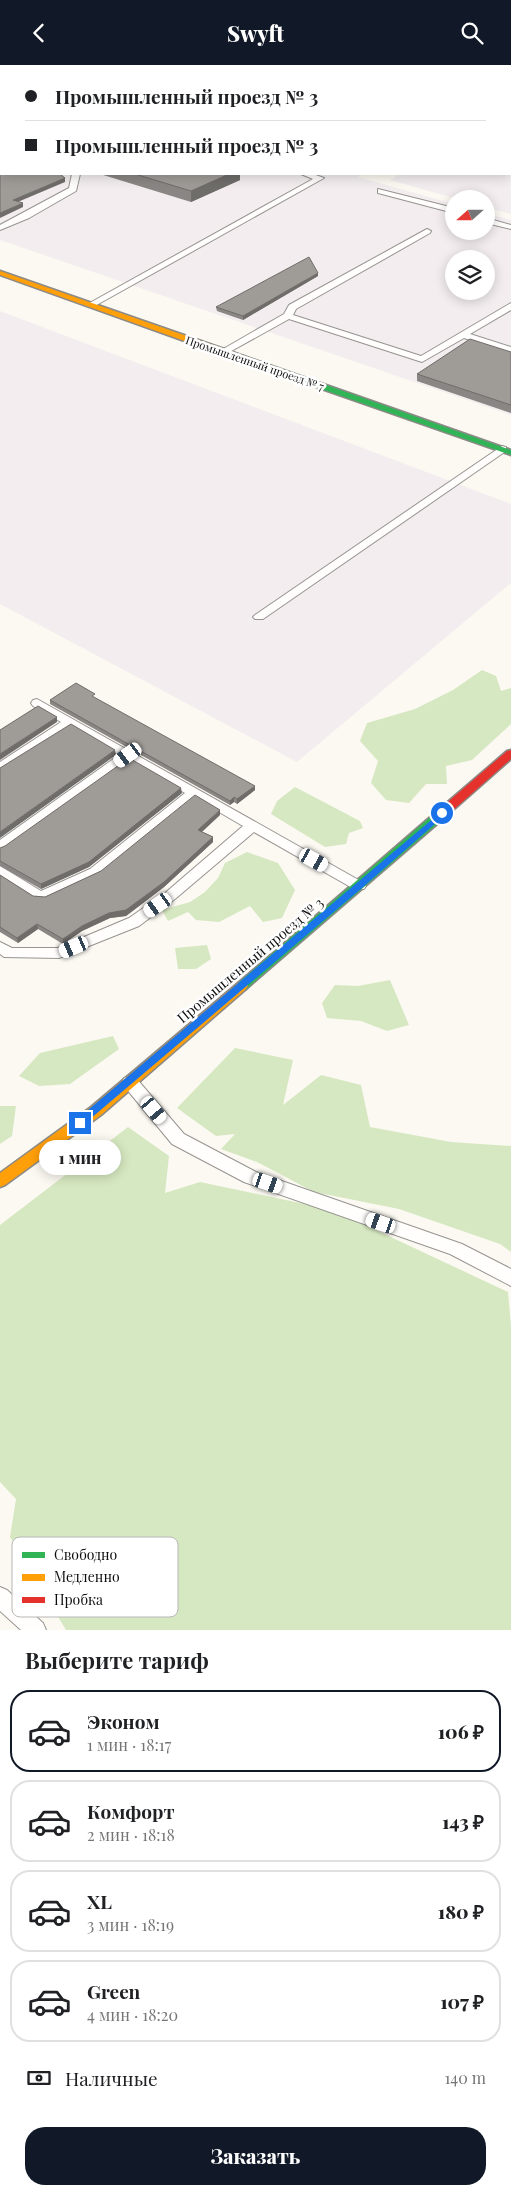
<!DOCTYPE html>
<html lang="ru">
<head>
<meta charset="utf-8">
<style>
  body { margin:0; font-family:"Playfair Display",serif; background:#f2f2f2; color:#202124; height:100vh; display:flex; flex-direction:column; font-size:19px; white-space:nowrap }
  * { box-sizing:border-box; margin:0 }
  p { font-size:16px; color:#757577 }
  .icon { flex:none; width:28px; height:28px; fill:none; stroke:currentColor; stroke-width:2; stroke-linecap:round; stroke-linejoin:round }
  .map { position:relative; height:1565px; overflow:hidden }
  .details { display:flex; flex-direction:column; background:#fff; flex:1 }
  .details>* { flex:none }
  .guide { position:absolute; left:0px; top:0px; width:511px; height:110px; box-shadow:0 2px 12px #0003; display:grid; align-content:center; height:110px; padding:0 25px; background:#fff }
  .needle { width:32px; rotate:249deg }
  .buttons { position:absolute; left:445px; top:125px; display:grid; gap:10px }
  .buttons a { display:grid; place-items:center; width:50px; height:50px; border-radius:50%; background:#fff; box-shadow:0 2px 12px #0003; font-size:25px }
  .end { position:absolute; width:22px; height:22px; margin:-11px; border:6px solid #1a73e8; background:#fff; box-shadow:0 0 0 2px #fff }
  .from { border-radius:50% }
  .bubble { position:absolute; height:35px; border-radius:18px; background:#fff; box-shadow:0 2px 12px #0003; font-size:16px; font-weight:800; line-height:35px; text-align:center }
  .car { position:absolute; width:15px; height:30px; margin:-15px -8px; border-radius:6px; box-shadow:0 0 4px 1px #0007; background:linear-gradient(#fff 24%,#345 0 40%,#fff 0 76%,#345 0 86%,#fff 0) }
  .guide b { display:flex; align-items:center; gap:18px; height:48px; font-size:19px }
  .guide b+b { border-top:1px solid #e0e0e0 }
  .guide i { width:12px; height:12px; background:#202124 }
  ul { padding:0; list-style:none }
  li { display:flex; align-items:center; gap:15px; height:82px; margin:0 10px 8px; padding:0 15px; border:2px solid #e0e0e0; border-radius:20px }
  li div { flex:1 }
  li b { display:block; font-size:19px }
  li em { font-style:normal; font-weight:800 }
  li.selected { border-color:#111827 }
  li>.icon { width:45px; height:45px; stroke-width:1.5 }
  h2 { padding:0 25px; font-size:22px; line-height:60px }
  .pay { display:flex; align-items:center; gap:12px; height:55px; padding:0 25px; font-size:19px }
  .pay p { margin-inline-start:auto }
  .button { display:flex; gap:10px; margin-top:auto; padding:10px 25px }
  .button a { flex:1; height:58px; border-radius:20px; background:#111827; color:#fff; font-size:20px; font-weight:800; line-height:58px; text-align:center }
  header { display:flex; justify-content:space-between; align-items:center; height:65px; padding:0 25px; background:#111827; color:#fff; font-size:22px; font-weight:800 }
  .map>svg:first-child { display:block }
</style>
</head>
<body>
<header><svg class="icon" aria-label="back" viewBox="0 0 24 24"><path d="M15 5l-7 7 7 7"/></svg>Swyft<svg class="icon" aria-label="search" viewBox="0 0 24 24"><circle cx="10" cy="10" r="6"/><path d="M15 15l6 6"/></svg></header>
<div class="map">
<svg width="511" height="1565" viewBox="0 0 511 1565">
  <rect width="100%" height="100%" fill="#fcf9f2"/>
  <g fill="#f3edef" fill-rule="evenodd">
    <path d="M 0,0 L 274,1 L 1,1 L 1,109 L 363,109 L 358,112 L 454,139 L 454,166 L 486,166 L 486,148 L 511,155 L 511,350 L 0,175 ZM 454,194 L 486,194 L 486,226 L 454,226 Z"/>
    <path d="M 510,75 L 511,149 L 486,142 L 486,134 L 457,134 L 390,115 L 399,110 L 397,109 L 510,109 Z"/>
    <path d="M 0,246 L 511,439 L 511,518 L 297,697 L 0,539 Z"/>
  </g>
  <g fill="#d6e8c1">
    <path d="M 482,605 L 496,611 L 501,626 L 511,623 L 511,659 L 472,695 L 446,701 L 447,719 L 426,719 L 409,738 L 386,735 L 371,718 L 378,696 L 360,676 L 367,658 L 415,644 L 453,625 Z"/>
    <path d="M 295,722 L 360,756 L 363,763 L 349,768 L 346,779 L 325,782 L 271,749 L 277,736 Z"/>
    <path d="M 247,787 L 278,798 L 295,825 L 282,853 L 263,857 L 250,841 L 219,857 L 196,855 L 188,847 L 168,856 L 162,845 L 190,837 L 205,827 L 218,813 L 225,798 Z"/>
    <path d="M 207,880 L 211,894 L 196,904 L 178,904 L 175,883 Z"/>
    <path d="M 390,915 L 409,960 L 387,966 L 361,956 L 327,953 L 322,938 L 335,920 L 358,921 Z"/>
    <path d="M 113,971 L 119,984 L 70,1019 L 39,1021 L 19,1011 L 40,988 Z"/>
    <path d="M 235,983 L 293,995 L 283,1040 L 321,1010 L 361,1020 L 370,1062 L 451,1077 L 511,1081 L 511,1187 L 500,1179 L 399,1144 L 314,1127 L 257,1097 L 221,1084 L 235,1069 L 216,1071 L 177,1043 Z"/>
    <path d="M 0,1041 L 16,1041 L 12,1071 L 0,1079 Z"/>
    <path d="M 128,1062 L 169,1091 L 165,1128 L 200,1117 L 333,1145 L 508,1227 L 511,1261 L 511,1565 L 66,1565 L 10,1472 L 16,1434 L 0,1417 L 0,1160 Z"/>
  </g>
  <g fill="none" stroke-linecap="round" stroke-linejoin="round">
    <g stroke="#959491" stroke-width="2">
      <g id="lane">
        <path d="M 287,0 L 298,0 L 298,1 L 288,1 Z"/>
        <path d="M 424,0 L 435,0 L 435,1 L 425,1 Z"/>
        <path d="M 480,0 L 491,0 L 491,1 L 481,1 Z"/>
        <rect x="0" y="17" width="1" height="4"/>
        <rect x="510" y="19" width="1" height="4"/>
        <rect x="0" y="90" width="1" height="4"/>
        <rect x="510" y="95" width="1" height="4"/>
        <path d="M 72,109 L 80,109 L 76,126 L 29,153 L 0,165 L 0,160 L 69,123 Z"/>
        <path d="M 301,109 L 313,109 L 324,113 L 93,242 L 86,240 L 313,114 Z"/>
        <path d="M 378,124 L 454,143 L 454,148 L 378,128 Z"/>
        <path d="M 486,153 L 511,160 L 511,164 L 486,158 Z"/>
        <path d="M 427,164 L 431,166 L 430,168 L 296,244 L 293,250 L 421,291 L 511,238 L 511,245 L 470,269 L 511,282 L 511,288 L 464,273 L 422,297 L 289,254 L 226,289 L 220,289 L 218,287 L 284,249 L 289,240 Z"/>
        <path d="M 502,381 L 506,382 L 506,386 L 263,554 L 255,554 L 253,552 L 255,550 Z"/>
        <path d="M 37,634 L 364,818 L 366,821 L 364,824 L 354,824 L 254,767 L 175,834 L 139,861 L 59,893 L 4,892 L 0,889 L 0,877 L 12,883 L 58,883 L 129,853 L 165,828 L 243,761 L 195,733 L 100,810 L 45,835 L 35,835 L 0,813 L 0,801 L 41,826 L 90,804 L 185,728 L 129,696 L 5,785 L 0,787 L 0,775 L 119,690 L 71,662 L 0,707 L 0,697 L 61,657 L 33,641 L 31,638 L 33,635 Z"/>
        <path d="M 130,1011 L 136,1013 L 184,1069 L 256,1107 L 462,1179 L 511,1204 L 511,1221 L 450,1189 L 244,1117 L 172,1079 L 124,1021 L 122,1017 L 124,1013 Z"/>
        <path d="M 0,1522 L 7,1525 L 43,1558 L 46,1565 L 21,1565 L 0,1546 Z"/>
      </g>
    </g>
    <g stroke="#8c8a87" stroke-width="3">
      <g id="fast">
        <path d="M 218,284 L 224,284 L 511,385 L 511,390 L 218,288 Z"/>
        <path d="M 447,740 L 451,741 L 452,744 L 451,747 L 246,924 L 238,924 L 236,921 L 238,918 L 443,741 Z"/>
      </g>
    </g>
    <g stroke="#8c8a87" stroke-width="3">
      <g id="slow">
        <path d="M 0,206 L 224,284 L 225,286 L 218,288 L 0,210 Z"/>
        <path d="M 242,917 L 246,918 L 248,921 L 246,924 L 101,1050 L 5,1120 L 0,1122 L 0,1108 L 91,1042 L 238,918 Z"/>
      </g>
    </g>
    <g stroke="#8c8a87" stroke-width="3">
      <path id="jam" d="M 511,685 L 511,694 L 451,747 L 443,747 L 442,744 L 443,741 L 507,686 Z"/>
    </g>
    <use href="#lane" fill="#fffefd" fill-rule="evenodd"/>
    <use href="#fast" fill="#30b455" fill-rule="evenodd"/>
    <use href="#slow" fill="#ff9f0a" fill-rule="evenodd"/>
    <use href="#jam" fill="#e5322d" fill-rule="evenodd"/>
  </g>
  <g fill="#898683">
    <path d="M 1,0 L 281,0 L 278,1 L 5,1 Z"/>
    <path d="M 100,109 L 240,109 L 240,115 L 191,137 Z"/>
    <path d="M 318,211 L 243,255 L 217,246 L 216,242 Z"/>
    <path d="M 511,287 L 511,348 L 417,316 L 417,309 Z"/>
    <path d="M 95,633 L 255,725 L 237,739 L 234,737 L 230,740 L 50,639 L 50,635 Z"/>
    <path d="M 182,728 L 89,802 L 41,824 L 0,801 L 0,783 Z"/>
    <path d="M 220,750 L 202,767 L 213,772 L 213,777 L 164,822 L 126,851 L 110,853 L 82,866 L 63,879 L 38,864 L 18,878 L 0,867 L 0,810 L 33,831 L 45,832 L 101,806 Z"/>
  </g>
  <g fill="#6f6d6a">
    <path d="M 270,0 L 281,0 L 278,1 L 267,1 Z"/>
    <path d="M 229,109 L 240,109 L 240,115 L 191,137 L 191,126 Z"/>
    <path d="M 65,113 L 65,117 L 13,139 L 13,135 Z"/>
    <path d="M 23,138 L 23,142 L 0,153 L 0,148 Z"/>
    <path d="M 318,208 L 318,211 L 243,255 L 243,251 Z"/>
    <path d="M 57,652 L 57,657 L 0,695 L 0,689 Z"/>
    <path d="M 115,685 L 116,690 L 0,773 L 0,767 Z"/>
    <path d="M 255,721 L 255,725 L 237,739 L 237,734 Z"/>
    <path d="M 181,723 L 182,728 L 89,802 L 41,824 L 41,819 Z"/>
    <path d="M 234,732 L 234,737 L 230,740 L 230,736 Z"/>
    <path d="M 220,745 L 220,750 L 198,770 L 198,765 Z"/>
    <path d="M 213,772 L 213,777 L 164,822 L 126,851 L 110,853 L 82,866 L 63,879 L 63,874 Z"/>
    <path d="M 37,859 L 38,864 L 18,878 L 17,873 Z"/>
  </g>
  <g fill="#9f9c98" stroke="#6f6d6a">
    <path d="M 17,0 L 270,0 L 267,1 L 22,1 Z"/>
    <path d="M 510,21 L 511,22 L 511,68 L 510,69 Z"/>
    <rect x="0" y="36" width="1" height="23"/>
    <path d="M 0,103 L 1,104 L 1,109 L 60,109 L 65,113 L 13,135 L 23,138 L 0,148 Z"/>
    <path d="M 135,109 L 229,109 L 191,126 Z"/>
    <path d="M 309,192 L 318,208 L 243,251 L 216,242 Z"/>
    <path d="M 470,274 L 511,287 L 511,340 L 417,309 Z"/>
    <path d="M 76,618 L 95,629 L 92,631 L 255,721 L 237,734 L 234,732 L 230,736 L 50,635 Z"/>
    <path d="M 38,641 L 57,652 L 0,689 L 0,665 Z"/>
    <path d="M 71,659 L 115,685 L 0,767 L 0,703 Z"/>
    <path d="M 129,693 L 181,723 L 89,797 L 41,819 L 0,796 L 0,783 L 5,781 Z"/>
    <path d="M 195,730 L 220,745 L 198,765 L 213,772 L 164,817 L 126,845 L 109,848 L 82,861 L 63,874 L 37,859 L 17,873 L 0,862 L 0,810 L 33,831 L 45,832 L 101,806 Z"/>
  </g>
  <path fill="#1a73e8" d="M 442,746 L 445,747 L 445,750 L 362,823 L 83,1060 L 76,1060 L 76,1055 Z"/>
  <g text-anchor="middle" dominant-baseline="central" stroke-width="5" stroke-linejoin="round" paint-order="stroke">
    <g font-size="11" fill="#0e0e0e" stroke="#fff">
      <text transform="translate(255 298) rotate(19)">Промышленный проезд № 7</text>
    </g>
    <g font-size="14" fill="#0e0e0e" stroke="#fff">
      <text transform="translate(250 895) rotate(-40)">Промышленный проезд № 3</text>
    </g>
  </g>
  <rect x="12" y="1472" width="166" height="80" rx="8" fill="#fff" stroke="#b7b7b7" stroke-width="1"/>
  <rect x="22" y="1487" width="23" height="6" fill="#30b455"/>
  <rect x="22" y="1509" width="23" height="7" fill="#ff9f0a"/>
  <rect x="22" y="1532" width="23" height="6" fill="#e5322d"/>
  <g font-size="14" fill="#0e0e0e">
    <text x="54" y="1495">Свободно</text>
    <text x="54" y="1517">Медленно</text>
    <text x="54" y="1540">Пробка</text>
  </g>
</svg>
<div class="buttons">
<a><svg class="needle" viewBox="-14 -14 28 28"><path d="M0-13l5 13h-10z" fill="#e53935"/><path d="M0 13l5-13h-10z" fill="#757577"/></svg></a>
<a><svg class="icon" aria-label="layers" viewBox="0 0 24 24"><path d="M12 4l9 5-9 5-9-5zM3 14l9 5 9-5"/></svg></a>
</div>
<i class="end from" style="left:442px;top:748px"></i>
<i class="end" style="left:80px;top:1058px"></i>
<div class="bubble" style="left:39px;top:1075px;width:82px">1 мин</div>
<i class="car" style="left:128px;top:690px;rotate:234deg"></i>
<i class="car" style="left:314px;top:795px;rotate:119deg"></i>
<i class="car" style="left:158px;top:840px;rotate:235deg"></i>
<i class="car" style="left:74px;top:882px;rotate:247deg"></i>
<i class="car" style="left:154px;top:1045px;rotate:140deg"></i>
<i class="car" style="left:268px;top:1118px;rotate:109deg"></i>
<i class="car" style="left:381px;top:1158px;rotate:289deg"></i>
<div class="guide">
<b><i class="from"></i>Промышленный проезд № 3</b>
<b><i></i>Промышленный проезд № 3</b>
</div>
</div>
<section class="details">
<h2>Выберите тариф</h2>
<ul>
<li class="selected"><svg class="icon" aria-label="car" viewBox="0 0 24 24"><path d="M5 17H2v-5l4-1 3-4h7l3 4 3 1v5h-3M9 17h6M6 11h13"/><circle cx="7" cy="17" r="2"/><circle cx="17" cy="17" r="2"/></svg><div><b>Эконом</b><p>1 мин · 18:17</p></div><em>106 ₽</em></li>
<li><svg class="icon" aria-label="car" viewBox="0 0 24 24"><path d="M5 17H2v-5l4-1 3-4h7l3 4 3 1v5h-3M9 17h6M6 11h13"/><circle cx="7" cy="17" r="2"/><circle cx="17" cy="17" r="2"/></svg><div><b>Комфорт</b><p>2 мин · 18:18</p></div><em>143 ₽</em></li>
<li><svg class="icon" aria-label="car" viewBox="0 0 24 24"><path d="M5 17H2v-5l4-1 3-4h7l3 4 3 1v5h-3M9 17h6M6 11h13"/><circle cx="7" cy="17" r="2"/><circle cx="17" cy="17" r="2"/></svg><div><b>XL</b><p>3 мин · 18:19</p></div><em>180 ₽</em></li>
<li><svg class="icon" aria-label="car" viewBox="0 0 24 24"><path d="M5 17H2v-5l4-1 3-4h7l3 4 3 1v5h-3M9 17h6M6 11h13"/><circle cx="7" cy="17" r="2"/><circle cx="17" cy="17" r="2"/></svg><div><b>Green</b><p>4 мин · 18:20</p></div><em>107 ₽</em></li>
</ul>
<div class="pay"><svg class="icon" aria-label="cash" viewBox="0 0 24 24"><path d="M3 7h18v10H3z"/><circle cx="12" cy="12" r="2"/></svg>Наличные<p>140 m</p></div>
<div class="button"><a>Заказать</a></div>
</section>
</body>
</html>
